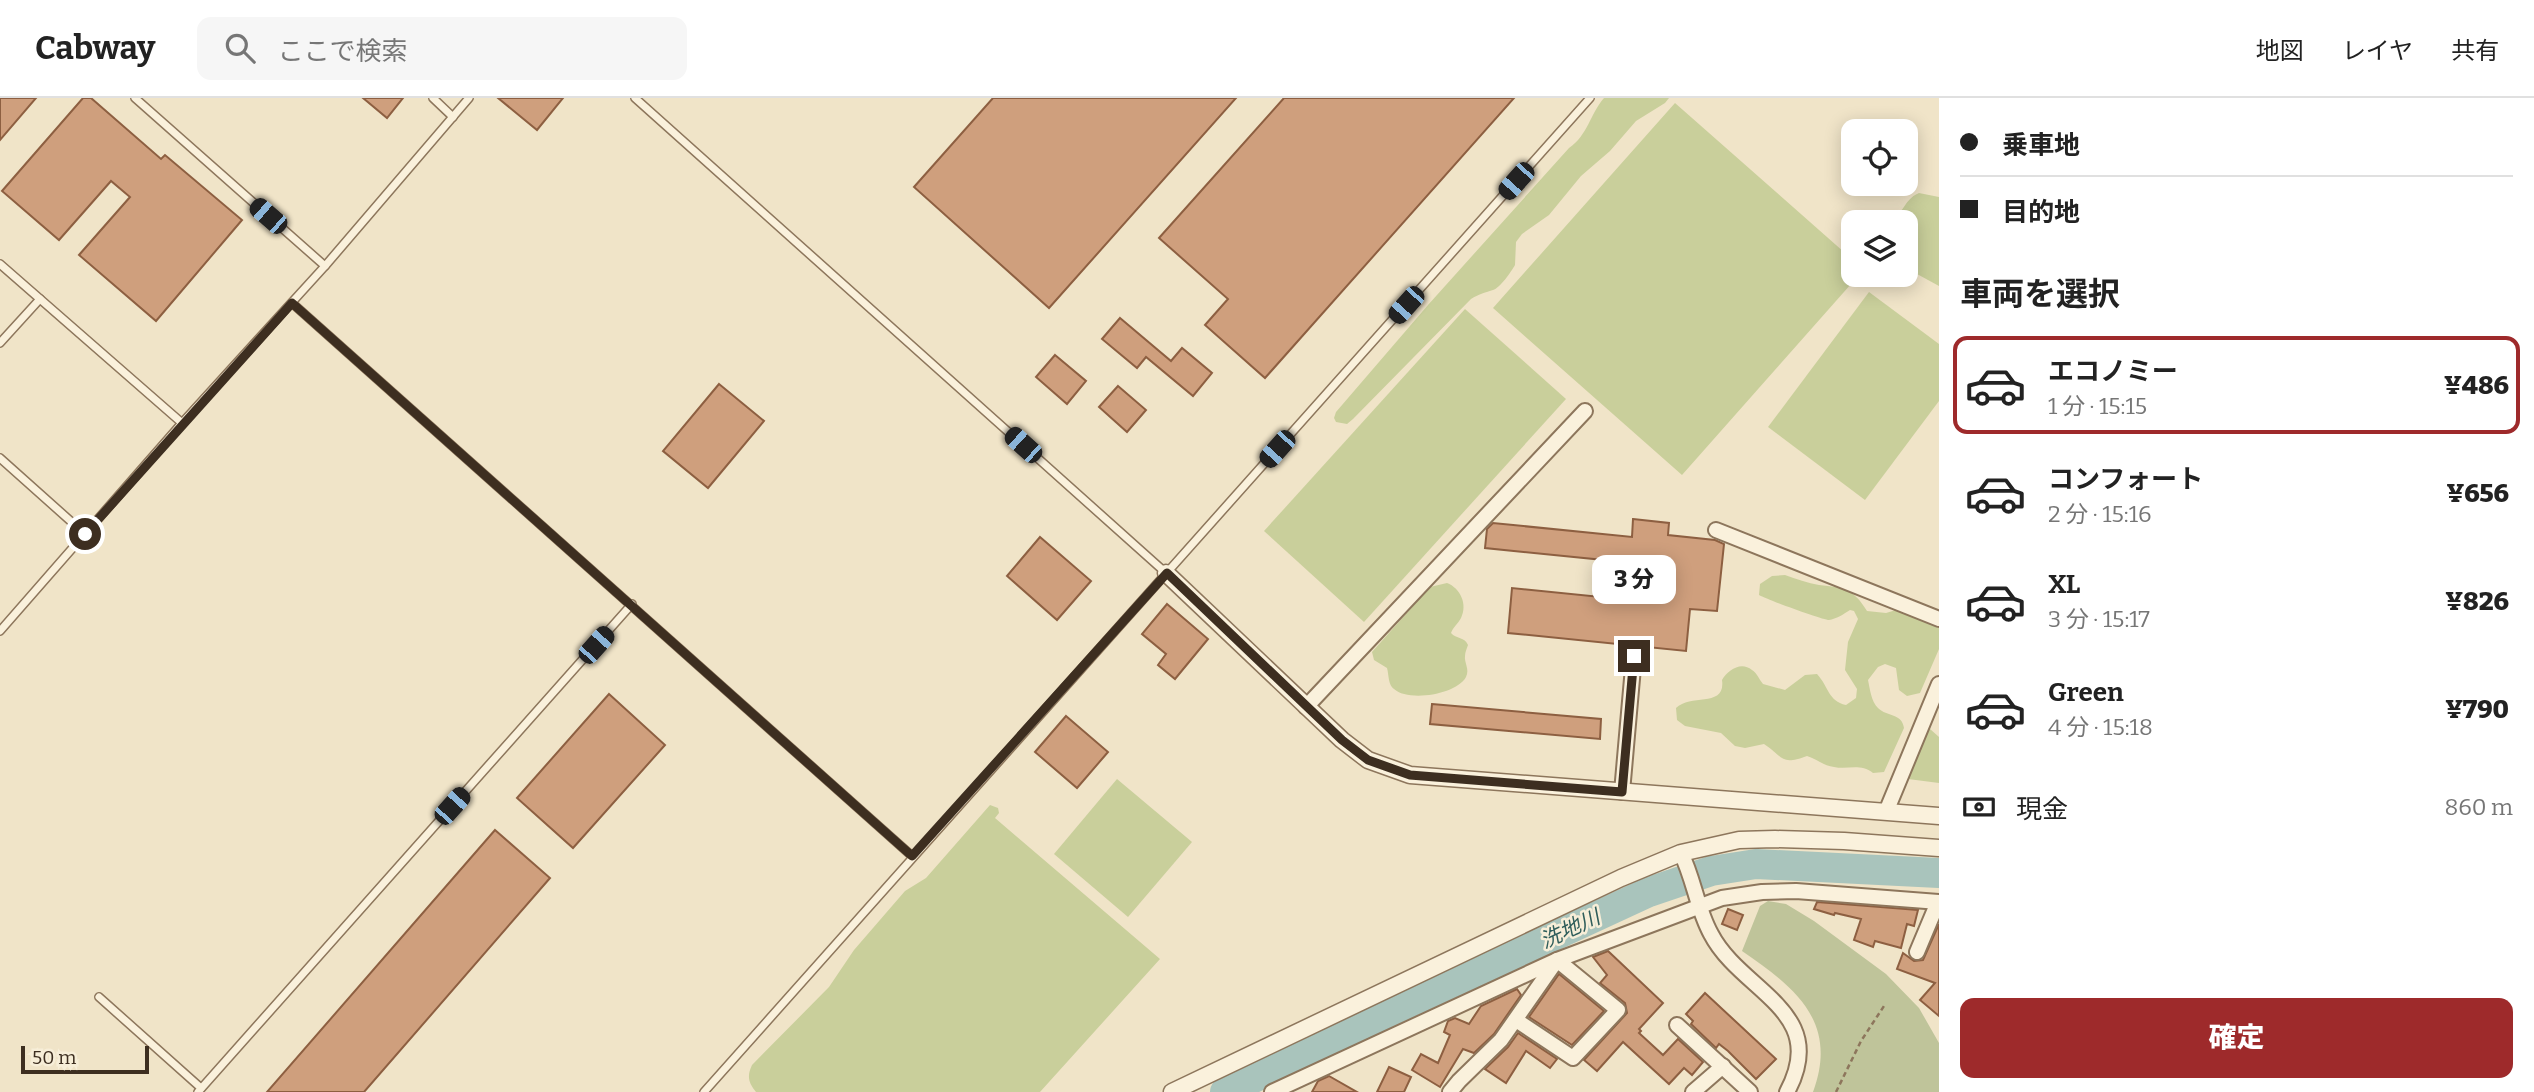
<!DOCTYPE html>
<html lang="ja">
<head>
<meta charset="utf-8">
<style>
  body { margin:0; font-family:Bitter,"Noto Sans JP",serif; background:#f6f6f6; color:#222; height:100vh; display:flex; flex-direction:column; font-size:26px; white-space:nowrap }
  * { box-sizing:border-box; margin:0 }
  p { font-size:23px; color:#767676 }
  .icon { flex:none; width:38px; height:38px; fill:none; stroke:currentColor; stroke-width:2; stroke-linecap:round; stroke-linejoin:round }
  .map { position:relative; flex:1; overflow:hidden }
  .details { display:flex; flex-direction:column; background:#fff; width:595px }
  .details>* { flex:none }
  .banner { display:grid; align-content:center; height:154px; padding:0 21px; background:#fff }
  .fabs { position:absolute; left:1841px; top:21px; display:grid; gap:14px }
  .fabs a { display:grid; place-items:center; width:77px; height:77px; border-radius:14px; background:#fff; box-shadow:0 4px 18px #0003; font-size:35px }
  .scale { position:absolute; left:21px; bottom:18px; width:128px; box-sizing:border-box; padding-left:7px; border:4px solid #3d2e20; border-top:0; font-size:19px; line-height:24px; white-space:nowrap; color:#3d2e20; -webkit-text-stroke:5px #f7eed8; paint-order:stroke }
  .end { position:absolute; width:32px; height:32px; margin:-16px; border:9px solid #3d2e20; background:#fff; box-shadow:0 0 0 4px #fff }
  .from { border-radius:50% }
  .bubble { position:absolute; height:49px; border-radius:14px; background:#fff; box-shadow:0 4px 18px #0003; font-size:23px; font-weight:800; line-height:49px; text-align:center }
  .car { position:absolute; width:21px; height:42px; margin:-21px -10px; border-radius:9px; box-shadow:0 0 5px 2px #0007; background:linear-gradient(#222 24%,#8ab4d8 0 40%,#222 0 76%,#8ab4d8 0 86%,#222 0) }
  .banner b { display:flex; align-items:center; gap:24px; height:66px; font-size:26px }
  .banner b+b { border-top:2px solid #e0e0e0 }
  .banner i { width:18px; height:18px; background:#222 }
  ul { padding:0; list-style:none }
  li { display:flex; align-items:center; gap:21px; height:98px; margin:0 14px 10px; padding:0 7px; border:4px solid transparent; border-radius:14px }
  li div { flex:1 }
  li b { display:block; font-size:26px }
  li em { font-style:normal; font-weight:800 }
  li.current { border-color:#9e2a2b }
  li>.icon { width:63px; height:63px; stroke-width:1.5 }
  h2 { padding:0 21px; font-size:32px; line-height:84px }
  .pay { display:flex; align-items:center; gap:18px; height:77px; padding:0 21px; font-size:26px }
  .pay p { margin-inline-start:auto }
  .cta { display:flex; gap:14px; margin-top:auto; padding:14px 21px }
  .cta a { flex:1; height:80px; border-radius:14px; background:#9e2a2b; color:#fff; font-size:28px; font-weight:800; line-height:80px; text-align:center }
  header { display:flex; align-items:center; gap:42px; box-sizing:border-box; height:98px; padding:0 35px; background:#fff; border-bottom:2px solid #e0e0e0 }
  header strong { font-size:33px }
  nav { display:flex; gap:38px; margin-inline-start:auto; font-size:24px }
  .search { width:490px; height:63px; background:#f6f6f6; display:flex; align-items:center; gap:18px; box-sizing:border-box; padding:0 24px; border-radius:14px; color:#767676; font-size:26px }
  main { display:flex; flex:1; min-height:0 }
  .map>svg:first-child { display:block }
</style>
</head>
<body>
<header>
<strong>Cabway</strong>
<div class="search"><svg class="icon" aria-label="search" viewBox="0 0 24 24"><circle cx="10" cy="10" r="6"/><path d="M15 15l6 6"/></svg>ここで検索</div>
<nav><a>地図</a><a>レイヤ</a><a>共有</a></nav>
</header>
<main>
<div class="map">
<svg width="1939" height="994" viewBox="0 0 1939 994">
  <rect width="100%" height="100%" fill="#f0e4c8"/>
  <g fill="#c9cf9b">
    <path d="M 1604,0 L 1669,0 L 1665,5 L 1636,23 L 1610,53 L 1581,78 L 1549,117 L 1522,136 L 1516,144 L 1515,167 C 1511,174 1500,190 1493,192 C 1484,195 1479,196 1471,201 L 1353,321 L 1347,326 L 1336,324 L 1334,320 L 1336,314 L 1428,207 L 1569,50 C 1588,37 1590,16 1604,0 Z"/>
    <path d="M 1675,5 L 1853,162 L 1853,177 L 1859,177 L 1682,377 L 1493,210 Z"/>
    <path d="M 1919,95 L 1939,99 L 1939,188 L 1906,170 L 1906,124 L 1885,124 C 1904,120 1902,102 1919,95 Z"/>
    <path d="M 1869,194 L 1939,246 L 1939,303 L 1865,402 L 1768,329 Z"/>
    <path d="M 1465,211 L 1566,301 L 1364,524 L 1264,433 Z"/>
    <path d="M 1785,477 C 1796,481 1808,485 1819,487 C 1844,490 1853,490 1867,513 L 1886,515 L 1896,512 L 1939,530 L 1939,551 L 1920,595 L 1907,598 L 1899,592 L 1896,570 L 1885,566 L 1878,569 L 1868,582 C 1870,591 1871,603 1878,610 C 1887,619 1902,615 1904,630 L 1884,674 L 1873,675 C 1860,665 1848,672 1834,669 C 1824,668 1817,661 1807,658 C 1780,668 1784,659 1764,646 L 1745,650 L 1735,648 L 1721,635 L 1685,628 L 1677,622 L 1676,610 C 1691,595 1726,610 1722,582 C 1728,572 1741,563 1752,572 C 1757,575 1759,581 1763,586 L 1785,592 L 1805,577 L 1817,576 C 1829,589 1828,603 1846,607 L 1856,600 L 1857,591 L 1845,572 L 1848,544 L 1858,521 L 1854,513 L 1850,512 C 1844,516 1836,521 1829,522 C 1823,522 1768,502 1759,497 L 1760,486 L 1772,478 Z"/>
    <path d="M 1447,485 C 1460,490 1468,506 1461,520 C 1458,526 1453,529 1451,535 C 1456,541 1465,539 1468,547 C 1467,550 1465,554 1465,558 C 1464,565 1470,571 1466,579 C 1456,597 1408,604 1394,591 C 1388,587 1389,577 1387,570 L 1374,562 L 1372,554 L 1430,489 Z"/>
    <path d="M 1930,631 L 1939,639 L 1939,685 L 1908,681 L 1908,675 L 1926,634 Z"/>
    <path d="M 1117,681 L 1192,744 L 1128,819 L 1054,756 Z"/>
    <path d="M 990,707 L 998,710 L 999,715 L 995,720 L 1160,861 L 1040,994 L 756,994 C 748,984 747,978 752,967 L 829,889 L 854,852 L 905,793 L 926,780 Z"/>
  </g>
  <path fill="#bfc49a" d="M 1768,803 L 1786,806 L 1814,823 L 1886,876 L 1919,910 L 1939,945 L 1939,994 L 1813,994 C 1839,924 1795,889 1742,853 L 1760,808 Z"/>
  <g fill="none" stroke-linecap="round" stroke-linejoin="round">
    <path stroke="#a9c4bc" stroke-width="30" d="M 1225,994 L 1391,913 L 1649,794 L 1711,773 L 1756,766 L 1939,775"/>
  </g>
  <g fill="#cf9f7d" stroke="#8d5f41" stroke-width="2">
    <path d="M 0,0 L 36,0 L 0,42 Z"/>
    <path d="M 83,0 L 91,0 L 161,61 L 165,57 L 242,122 L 156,223 L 79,157 L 130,99 L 111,83 L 59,142 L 2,93 Z"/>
    <path d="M 363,0 L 403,0 L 387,20 Z"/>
    <path d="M 498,0 L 563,0 L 537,32 Z"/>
    <path d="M 993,0 L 1236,0 L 1049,210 L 914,89 Z"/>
    <path d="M 1284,0 L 1514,0 L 1265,280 L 1205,227 L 1228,201 L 1159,140 Z"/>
    <path d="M 1120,220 L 1171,263 L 1182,250 L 1212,275 L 1193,298 L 1146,259 L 1137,270 L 1102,241 Z"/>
    <path d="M 1055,257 L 1086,283 L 1067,306 L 1036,279 Z"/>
    <path d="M 719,286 L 764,323 L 708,390 L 663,353 Z"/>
    <path d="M 1118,288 L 1146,312 L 1127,334 L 1099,309 Z"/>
    <path d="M 1633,421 L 1669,425 L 1668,437 L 1715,442 L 1724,446 L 1717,513 L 1690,511 L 1686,553 L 1508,535 L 1512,490 L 1640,503 L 1643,466 L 1485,450 L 1487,431 L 1493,425 L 1632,439 Z"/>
    <path d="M 1040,439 L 1091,483 L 1057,522 L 1007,478 Z"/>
    <path d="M 1167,506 L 1208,541 L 1175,581 L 1158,567 L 1166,556 L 1142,536 Z"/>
    <path d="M 609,596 L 665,647 L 573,750 L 517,700 Z"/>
    <path d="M 1432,606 L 1601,621 L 1600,641 L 1430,626 Z"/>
    <path d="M 1066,618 L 1108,654 L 1077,690 L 1035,654 Z"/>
    <path d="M 495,732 L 550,780 L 364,994 L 267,994 Z"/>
    <path d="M 1817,804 L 1893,810 L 1918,812 L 1914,828 L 1907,826 L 1901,850 L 1875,843 L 1873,849 L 1854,842 L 1861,821 L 1835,815 L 1834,817 L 1814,811 Z"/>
    <path d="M 1728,811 L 1743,817 L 1737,832 L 1722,826 Z"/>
    <path d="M 1939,826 L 1939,918 L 1920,902 L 1935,885 L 1897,871 L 1903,855 L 1914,863 L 1923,862 Z"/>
    <path d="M 1608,853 L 1663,905 L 1639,931 L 1641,933 L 1639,935 L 1663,957 L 1678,941 L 1703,964 L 1692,977 L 1684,970 L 1669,986 L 1623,944 L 1597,973 L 1584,962 L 1627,915 L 1625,905 L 1600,885 L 1607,877 L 1593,859 Z"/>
    <path d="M 1559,876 L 1604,913 L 1572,947 L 1529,919 Z"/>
    <path d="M 1517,891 L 1521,897 L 1494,936 L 1474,955 L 1463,951 L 1440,989 L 1412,972 L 1421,956 L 1438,965 L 1450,937 L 1444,934 L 1448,923 L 1455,920 L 1469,926 L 1481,908 Z"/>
    <path d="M 1705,895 L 1776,961 L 1756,981 L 1728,953 L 1719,946 L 1716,950 L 1691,926 L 1693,923 L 1686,916 Z"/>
    <path d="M 1518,935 L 1557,961 L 1550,970 L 1526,953 L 1506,985 L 1485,971 L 1508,949 Z"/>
    <path d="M 1389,969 L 1411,979 L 1404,994 L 1377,994 Z"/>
    <path d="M 1329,978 L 1357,994 L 1312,994 L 1318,983 Z"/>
  </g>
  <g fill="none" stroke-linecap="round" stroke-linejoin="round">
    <g stroke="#8d765c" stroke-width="10">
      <g id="service">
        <path d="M 135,0 L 325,168"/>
        <path d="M 433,0 L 453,19"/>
        <path d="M 635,0 L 1166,475"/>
        <path d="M 0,166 L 182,325"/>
        <path d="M 292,205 L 912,758"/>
        <path d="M 0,245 L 40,201"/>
        <path d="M 0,360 L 85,436"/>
        <path d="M 0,533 L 182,325 L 325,168 L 469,0"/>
        <path d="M 99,899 L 201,990"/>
        <path d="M 198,994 L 632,506"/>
        <path d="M 704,994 L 1590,0"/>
      </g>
    </g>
    <g stroke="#8d765c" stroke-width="18">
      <g id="minor">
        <path d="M 1716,432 L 1939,521"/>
        <path d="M 1306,609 L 1585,313"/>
        <path d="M 1622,694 L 1634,558"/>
        <path d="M 1886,714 L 1939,586"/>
        <path d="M 1681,755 C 1694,781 1697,811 1711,836 C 1741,894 1831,913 1787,994"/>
        <path d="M 1917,854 L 1938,804"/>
        <path d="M 1677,927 L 1750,994"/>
        <path d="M 1272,994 L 1557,862 L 1722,800 L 1762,794 L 1796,793 L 1939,804"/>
        <path d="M 1450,994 L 1459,983 L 1501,942 L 1557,862 L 1618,912 L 1573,960 L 1516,922"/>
        <path d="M 1693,994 L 1723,968"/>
      </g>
    </g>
    <g stroke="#8d765c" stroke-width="19">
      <g id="tertiary">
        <path d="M 1166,475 L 1342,642 L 1368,662 L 1410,677 L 1939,718"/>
        <path d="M 1172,994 L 1621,780 L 1681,755 L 1739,742 L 1775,741 L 1844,743 L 1939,750"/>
      </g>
    </g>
    <path stroke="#8d765c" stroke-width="2.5" stroke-dasharray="5 3.5" stroke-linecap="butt" d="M 1836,994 L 1861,943 L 1884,908"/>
    <use href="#service" stroke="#faf1dc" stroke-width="7"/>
    <use href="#minor" stroke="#faf1dc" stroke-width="14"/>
    <use href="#tertiary" stroke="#faf1dc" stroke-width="16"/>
  </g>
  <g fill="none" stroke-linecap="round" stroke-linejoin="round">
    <path stroke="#3d2e20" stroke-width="9" d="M 85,436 L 292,205 L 912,758 L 1167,475 L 1342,642 L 1368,662 L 1410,677 L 1622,694 L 1634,558"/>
  </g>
  <g text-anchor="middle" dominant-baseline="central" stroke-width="5" stroke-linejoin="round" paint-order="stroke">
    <g font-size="21" font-style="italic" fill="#2f5d5a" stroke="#f7eed8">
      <text transform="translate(1570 831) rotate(-25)">洗地川</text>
    </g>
  </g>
</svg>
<div class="fabs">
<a><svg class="icon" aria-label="locate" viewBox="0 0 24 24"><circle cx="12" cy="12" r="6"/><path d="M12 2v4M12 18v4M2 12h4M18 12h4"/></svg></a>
<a><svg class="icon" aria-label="layers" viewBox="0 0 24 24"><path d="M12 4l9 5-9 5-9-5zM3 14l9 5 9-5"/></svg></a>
</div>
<div class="scale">50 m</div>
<i class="end from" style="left:85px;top:436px"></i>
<i class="end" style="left:1634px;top:558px"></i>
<div class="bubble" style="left:1592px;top:457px;width:84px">3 分</div>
<i class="car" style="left:1516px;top:83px;rotate:222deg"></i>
<i class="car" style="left:268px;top:118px;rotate:311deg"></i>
<i class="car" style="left:1406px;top:207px;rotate:222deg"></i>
<i class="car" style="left:1023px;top:347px;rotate:312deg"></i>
<i class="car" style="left:1277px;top:351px;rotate:222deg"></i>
<i class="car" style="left:596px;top:547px;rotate:42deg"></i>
<i class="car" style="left:452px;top:708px;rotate:42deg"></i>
</div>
<section class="details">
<div class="banner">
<b><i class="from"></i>乗車地</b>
<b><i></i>目的地</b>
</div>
<h2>車両を選択</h2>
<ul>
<li class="current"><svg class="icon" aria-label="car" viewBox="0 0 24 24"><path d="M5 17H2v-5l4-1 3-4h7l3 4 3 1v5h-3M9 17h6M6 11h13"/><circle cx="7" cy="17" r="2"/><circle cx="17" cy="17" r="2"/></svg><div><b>エコノミー</b><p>1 分 · 15:15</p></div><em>¥486</em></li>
<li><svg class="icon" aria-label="car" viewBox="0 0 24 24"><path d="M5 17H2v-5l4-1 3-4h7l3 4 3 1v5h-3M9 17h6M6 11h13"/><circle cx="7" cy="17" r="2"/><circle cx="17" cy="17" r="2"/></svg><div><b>コンフォート</b><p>2 分 · 15:16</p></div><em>¥656</em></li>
<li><svg class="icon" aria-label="car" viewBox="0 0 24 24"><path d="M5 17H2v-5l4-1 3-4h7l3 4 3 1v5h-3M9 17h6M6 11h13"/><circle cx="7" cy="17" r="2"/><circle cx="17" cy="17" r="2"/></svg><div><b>XL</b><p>3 分 · 15:17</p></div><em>¥826</em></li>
<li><svg class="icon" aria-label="car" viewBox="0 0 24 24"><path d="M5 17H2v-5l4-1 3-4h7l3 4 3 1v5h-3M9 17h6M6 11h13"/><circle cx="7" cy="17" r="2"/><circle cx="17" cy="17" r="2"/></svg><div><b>Green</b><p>4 分 · 15:18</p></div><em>¥790</em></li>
</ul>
<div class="pay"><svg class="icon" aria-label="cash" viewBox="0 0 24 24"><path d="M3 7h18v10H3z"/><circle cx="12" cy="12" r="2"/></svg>現金<p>860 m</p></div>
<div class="cta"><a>確定</a></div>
</section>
</main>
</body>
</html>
